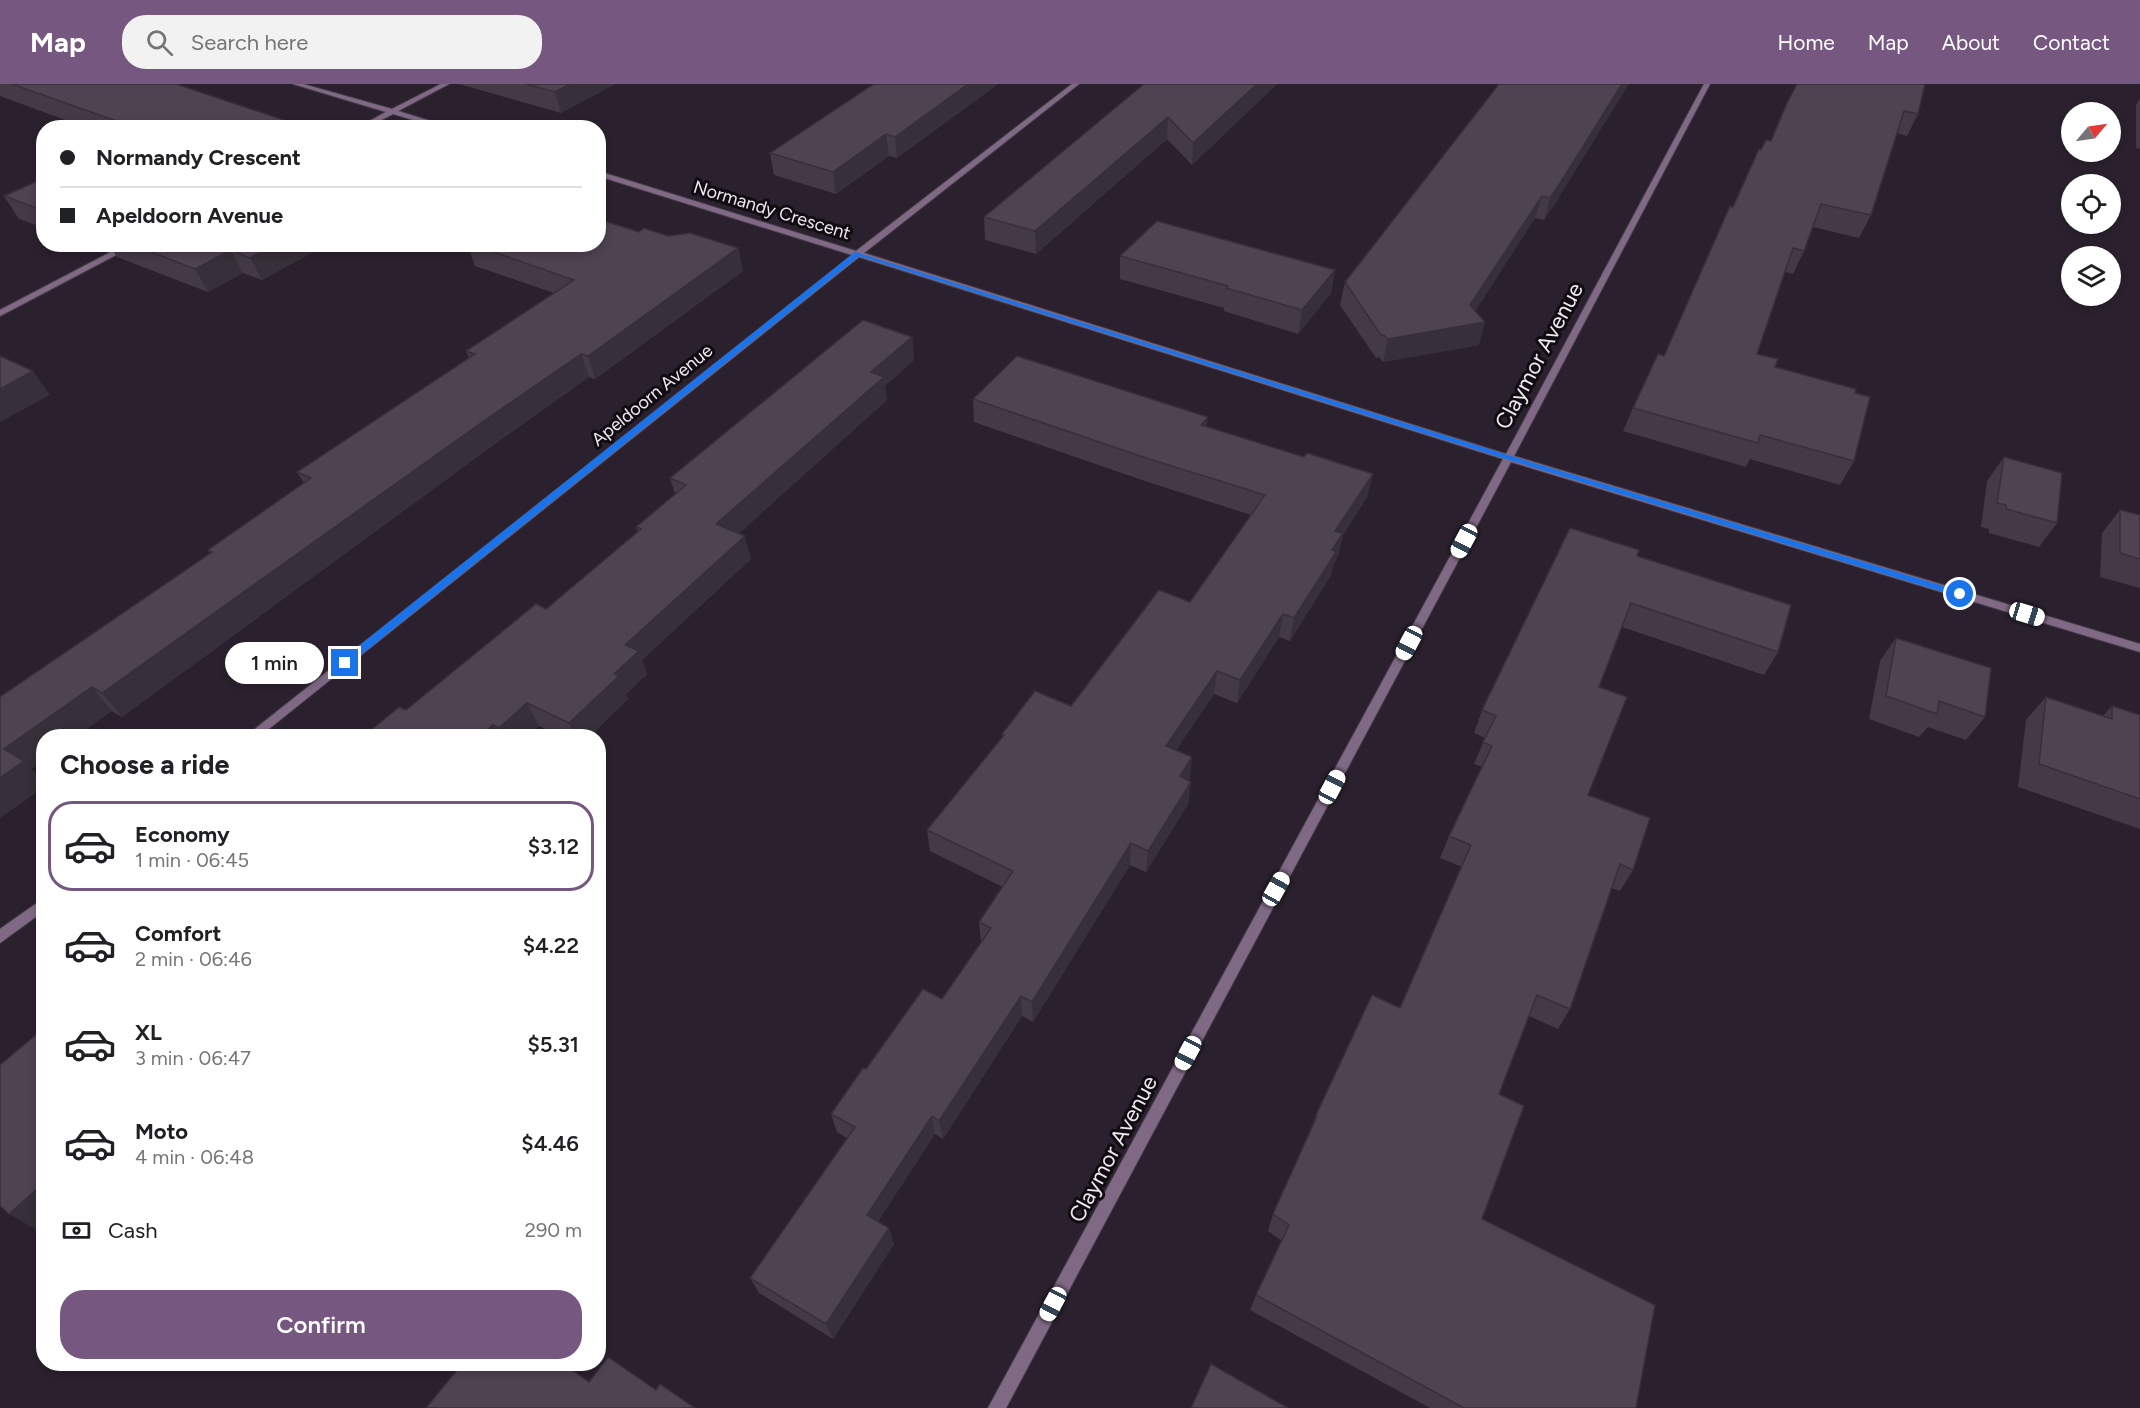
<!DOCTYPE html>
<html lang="en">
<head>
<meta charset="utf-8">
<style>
  body { margin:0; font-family:Figtree,sans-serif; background:#f2f2f2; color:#202124; height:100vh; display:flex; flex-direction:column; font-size:22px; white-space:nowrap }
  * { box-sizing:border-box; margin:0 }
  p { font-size:20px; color:#757577 }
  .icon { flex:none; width:33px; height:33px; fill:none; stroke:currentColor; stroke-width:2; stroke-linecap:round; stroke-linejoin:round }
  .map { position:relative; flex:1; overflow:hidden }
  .side { position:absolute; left:36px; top:645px; width:570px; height:642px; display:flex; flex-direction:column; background:#fff; border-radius:24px; box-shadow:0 3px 9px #0003 }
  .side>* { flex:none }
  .banner { position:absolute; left:36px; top:36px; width:570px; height:132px; border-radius:24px; box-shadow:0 3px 9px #0003; display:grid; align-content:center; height:132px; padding:0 24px; background:#fff }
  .needle { width:39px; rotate:61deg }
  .fabs { position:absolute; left:2061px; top:18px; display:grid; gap:12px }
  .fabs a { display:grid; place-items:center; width:60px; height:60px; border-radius:50%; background:#fff; box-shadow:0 3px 9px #0003; font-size:30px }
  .end { position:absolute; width:27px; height:27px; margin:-14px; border:8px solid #1a73e8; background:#fff; box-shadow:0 0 0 3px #fff }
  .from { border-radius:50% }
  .bubble { position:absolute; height:42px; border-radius:21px; background:#fff; box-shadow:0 3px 9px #0003; font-size:20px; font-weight:600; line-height:42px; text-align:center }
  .car { position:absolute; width:18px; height:36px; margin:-18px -9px; border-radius:8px; box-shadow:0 0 4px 2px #0007; background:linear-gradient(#fff 24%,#345 0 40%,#fff 0 76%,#345 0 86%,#fff 0) }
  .banner b { display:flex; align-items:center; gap:21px; height:57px; font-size:22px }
  .banner b+b { border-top:2px solid #e0e0e0 }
  .banner i { width:15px; height:15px; background:#202124 }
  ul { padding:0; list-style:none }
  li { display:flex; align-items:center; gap:18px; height:90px; margin:0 12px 9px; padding:0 12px; border:3px solid transparent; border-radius:24px }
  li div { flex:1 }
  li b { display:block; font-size:22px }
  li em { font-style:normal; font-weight:600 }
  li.current { border-color:#765780 }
  li>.icon { width:54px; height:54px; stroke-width:1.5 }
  h2 { padding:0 24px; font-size:27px; line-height:72px }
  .pay { display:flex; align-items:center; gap:15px; height:66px; padding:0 24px; font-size:22px }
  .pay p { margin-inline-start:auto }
  .primary-button { display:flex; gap:12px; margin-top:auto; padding:12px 24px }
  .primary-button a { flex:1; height:69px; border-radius:24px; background:#765780; color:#fff; font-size:24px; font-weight:600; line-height:69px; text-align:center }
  header { display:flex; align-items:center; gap:36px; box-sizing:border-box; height:84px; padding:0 30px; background:#765780; color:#fff }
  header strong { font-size:28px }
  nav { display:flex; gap:33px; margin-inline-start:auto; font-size:21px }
  .search { width:420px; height:54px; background:#f2f2f2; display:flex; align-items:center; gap:15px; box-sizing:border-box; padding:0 21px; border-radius:24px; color:#757577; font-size:22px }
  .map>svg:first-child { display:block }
</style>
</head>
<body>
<header>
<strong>Map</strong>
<div class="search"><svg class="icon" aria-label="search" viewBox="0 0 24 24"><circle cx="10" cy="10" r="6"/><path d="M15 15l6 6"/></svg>Search here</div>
<nav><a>Home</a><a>Map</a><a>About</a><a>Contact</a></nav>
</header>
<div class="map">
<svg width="2140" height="1324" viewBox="0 0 2140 1324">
  <rect width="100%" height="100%" fill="#2b212e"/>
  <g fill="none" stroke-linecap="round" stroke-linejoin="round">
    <g stroke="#463d49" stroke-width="2">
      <g id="street">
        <path d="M 293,0 L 303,0 L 392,25 L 441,0 L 449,0 L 398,27 L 453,44 L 440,44 L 393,30 L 366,44 L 357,44 L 386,28 Z"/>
        <path d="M 1072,0 L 1079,0 L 864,169 L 1506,370 L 1704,0 L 1710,0 L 1514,372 L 2140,560 L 2140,568 L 1511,378 L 1006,1324 L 988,1324 L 1503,375 L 859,173 L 260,652 L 246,652 L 852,171 L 598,92 L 598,87 L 856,167 Z"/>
        <path d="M 126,160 L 137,160 L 0,232 L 0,226 Z"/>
        <path d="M 44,814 L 44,827 L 0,859 L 0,845 Z"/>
      </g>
    </g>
    <use href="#street" fill="#806985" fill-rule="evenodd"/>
  </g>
  <g fill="#433a46">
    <path d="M 0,0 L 176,0 L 308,44 L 87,44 L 0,12 Z"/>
    <path d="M 459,0 L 615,0 L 561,29 Z"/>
    <path d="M 998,0 L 897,74 L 889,72 L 836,110 L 774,91 L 770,69 Z"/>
    <path d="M 1144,0 L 1277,0 L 1192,81 L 1167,55 L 1036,170 L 985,156 L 984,133 Z"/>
    <path d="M 1499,0 L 1558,115 L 1544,136 L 1535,134 L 1475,227 L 1479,261 L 1383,278 L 1379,273 L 1376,274 L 1340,221 L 1345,198 Z"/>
    <path d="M 1797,0 L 1918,30 L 1907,52 L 1896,49 L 1871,131 L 1859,154 L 1813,143 L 1804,167 L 1793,190 L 1785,188 L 1757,270 L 1775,283 L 1855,309 L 1854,377 L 1840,401 L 1750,375 L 1746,383 L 1623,347 L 1633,324 L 1664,272 L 1733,123 L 1761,66 L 1771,57 Z"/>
    <path d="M 2140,15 L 2140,65 L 2136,64 L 2136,21 Z"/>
    <path d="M 44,94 L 44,144 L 19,135 L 4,112 Z"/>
    <path d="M 639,148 L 738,164 L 743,187 L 595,295 L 589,293 L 488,365 L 122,633 L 112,627 L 76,652 L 44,652 L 44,676 L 31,685 L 44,697 L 0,734 L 0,613 L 210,470 L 208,466 L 304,399 L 297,388 L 469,274 L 466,267 L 554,209 L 475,182 L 467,160 L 598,160 Z"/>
    <path d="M 85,160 L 328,160 L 262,196 L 243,189 L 208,208 L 117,173 L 112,165 L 105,168 Z"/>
    <path d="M 1120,172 L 1335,186 L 1331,209 L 1298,250 L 1224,227 L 1224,224 L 1120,195 Z"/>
    <path d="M 912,253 L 914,276 L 885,302 L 887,316 L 739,449 L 751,475 L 642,576 L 647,590 L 626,610 L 628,615 L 590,652 L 560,652 L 539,642 L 527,652 L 364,652 L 406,626 L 546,525 L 638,448 L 636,443 L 675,410 L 670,394 Z"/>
    <path d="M 973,315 L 1207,343 L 1304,373 L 1373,390 L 1367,413 L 1343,451 L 1338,472 L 1333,481 L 1331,491 L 1290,557 L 1279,553 L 1237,619 L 1214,610 L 1176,666 L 1190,695 L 1189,697 L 1191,698 L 1188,720 L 1146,788 L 1130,781 L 1033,938 L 1022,932 L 943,1055 L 935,1050 L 878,1137 L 894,1160 L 833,1255 L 759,1209 L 750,1194 L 847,1054 L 837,1048 L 831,1030 L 866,985 L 942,915 L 981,858 L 979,838 L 1003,803 L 930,767 L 927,746 L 1002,654 L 1002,650 L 1071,622 L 1190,518 L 1251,431 L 1145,397 L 974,338 Z"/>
    <path d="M 2004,373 L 2057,439 L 2039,463 L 1989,449 L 1989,445 L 1981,443 L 1987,397 Z"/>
    <path d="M 2120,426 L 2140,431 L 2140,504 L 2100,493 L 2102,449 Z"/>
    <path d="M 1637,472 L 1778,568 L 1764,591 L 1622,543 L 1599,603 L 1588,711 L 1633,786 L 1620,807 L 1612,804 L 1570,925 L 1558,945 L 1529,932 L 1499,1010 L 1482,1135 L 1636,1324 L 1430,1324 L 1250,1226 L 1256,1211 L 1282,1157 L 1268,1147 L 1273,1130 L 1309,1049 L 1316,1031 L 1400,924 L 1462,783 L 1440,774 L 1449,752 L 1482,683 L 1474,680 L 1485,654 L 1474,649 L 1482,626 Z"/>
    <path d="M 1896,554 L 1985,633 L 1966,656 L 1928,643 L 1919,653 L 1869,635 L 1880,577 Z"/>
    <path d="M 2046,613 L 2103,632 L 2112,622 L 2140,631 L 2140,745 L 2018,703 L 2026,636 Z"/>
  </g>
  <g fill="#372f39">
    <path d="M 570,0 L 615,0 L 561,29 L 555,8 Z"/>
    <path d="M 968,0 L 998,0 L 897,74 L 895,53 Z"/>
    <path d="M 1257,0 L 1277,0 L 1192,81 L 1193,59 Z"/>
    <path d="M 1622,0 L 1629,0 L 1558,115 L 1544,136 L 1550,114 Z"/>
    <path d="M 1168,33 L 1167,55 L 1036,170 L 1035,147 Z"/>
    <path d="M 886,50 L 889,72 L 836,110 L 833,88 Z"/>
    <path d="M 1542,112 L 1535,134 L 1466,242 L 1485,238 L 1479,261 L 1383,278 L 1388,255 L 1470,221 Z"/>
    <path d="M 101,160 L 110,160 L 112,165 L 105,168 Z"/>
    <path d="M 275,160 L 328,160 L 262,196 L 250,174 Z"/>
    <path d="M 738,164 L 743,187 L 595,295 L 588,272 Z"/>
    <path d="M 231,166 L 243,189 L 208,208 L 195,185 Z"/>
    <path d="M 1335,186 L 1331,209 L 1298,250 L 1302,226 Z"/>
    <path d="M 912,253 L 914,276 L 885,302 L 887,316 L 723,464 L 716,440 L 871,288 Z"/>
    <path d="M 581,270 L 589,293 L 488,365 L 122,633 L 102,609 L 478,341 Z"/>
    <path d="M 33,287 L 50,311 L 0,338 L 0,305 Z"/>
    <path d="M 1208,333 L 1205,356 L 1201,341 Z"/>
    <path d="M 1373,390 L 1367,413 L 1343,451 L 1338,472 L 1333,481 L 1331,491 L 1290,557 L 1294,534 L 1335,447 Z"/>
    <path d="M 745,452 L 751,475 L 642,576 L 647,590 L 626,610 L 628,615 L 590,652 L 575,652 L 569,639 L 614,590 L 625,561 Z"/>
    <path d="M 1283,530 L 1279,553 L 1237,619 L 1240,596 Z"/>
    <path d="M 1217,587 L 1214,610 L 1164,684 L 1166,662 Z"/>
    <path d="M 92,603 L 112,627 L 76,652 L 44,652 L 44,676 L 31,685 L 44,697 L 44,703 L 0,734 L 0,694 L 4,665 Z"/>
    <path d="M 527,619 L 539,642 L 527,652 L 503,652 L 499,644 Z"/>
    <path d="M 493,641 L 499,652 L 480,652 Z"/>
    <path d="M 1192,673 L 1190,695 L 1178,715 L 1180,692 Z"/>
    <path d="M 1191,698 L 1188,720 L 1146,788 L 1148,767 Z"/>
    <path d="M 1131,759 L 1130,781 L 1033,938 L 1032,918 Z"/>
    <path d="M 1021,912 L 1022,932 L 943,1055 L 939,1037 Z"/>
    <path d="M 932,1032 L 935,1050 L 872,1147 L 867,1131 Z"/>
    <path d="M 44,1099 L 44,1142 L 38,1147 L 9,1130 Z"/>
    <path d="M 889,1144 L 894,1160 L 833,1255 L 826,1240 Z"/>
  </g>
  <g fill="#4e4351" stroke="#372f39" stroke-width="1.5">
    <path d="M 12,0 L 176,0 L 308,44 L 136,44 Z"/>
    <path d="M 526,0 L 570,0 L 555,8 Z"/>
    <path d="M 874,0 L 968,0 L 895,53 L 886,50 L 833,88 L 770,69 Z"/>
    <path d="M 1144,0 L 1257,0 L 1193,59 L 1168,33 L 1035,147 L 984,133 Z"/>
    <path d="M 1499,0 L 1622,0 L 1564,93 L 1550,114 L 1542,112 L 1470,221 L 1485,238 L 1388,255 L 1384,251 L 1381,251 L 1345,198 Z"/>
    <path d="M 1797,0 L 1925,0 L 1918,30 L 1904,27 L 1871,131 L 1821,120 L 1804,167 L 1793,164 L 1757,270 L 1778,275 L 1775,283 L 1856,305 L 1855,309 L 1870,313 L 1854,377 L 1760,351 L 1758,359 L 1633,324 L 1658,270 L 1664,272 L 1730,122 L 1733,123 L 1759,65 L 1761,66 L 1766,56 L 1771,57 L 1787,19 Z"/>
    <path d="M 44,94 L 44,127 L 4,112 Z"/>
    <path d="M 598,135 L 639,148 L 644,144 L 668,152 L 690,149 L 738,164 L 588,272 L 581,270 L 478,341 L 102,609 L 92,603 L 4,665 L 24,677 L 0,694 L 0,613 L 212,468 L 208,466 L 311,394 L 297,388 L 475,270 L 466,267 L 574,196 L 471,160 L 598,160 Z"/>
    <path d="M 1157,137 L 1335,186 L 1302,226 L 1226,204 L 1228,202 L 1120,172 Z"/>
    <path d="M 131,160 L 275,160 L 250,174 L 231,166 L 195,185 Z"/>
    <path d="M 863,236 L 912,253 L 871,288 L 884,293 L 716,440 L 745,452 L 625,561 L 639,567 L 614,590 L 619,592 L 569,639 L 527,619 L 499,644 L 493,641 L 480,652 L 364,652 L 399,623 L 406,626 L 536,520 L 546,525 L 641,445 L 636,443 L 686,401 L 670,394 Z"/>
    <path d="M 0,272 L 33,287 L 0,305 Z"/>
    <path d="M 1017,272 L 1208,333 L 1201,341 L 1304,373 L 1307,369 L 1373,390 L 1335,447 L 1343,449 L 1332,466 L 1336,468 L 1294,534 L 1283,530 L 1240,596 L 1217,587 L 1166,662 L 1192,673 L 1180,692 L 1191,698 L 1148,767 L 1131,759 L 1032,918 L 1021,912 L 939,1037 L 932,1032 L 867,1131 L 889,1144 L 826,1240 L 750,1194 L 855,1043 L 831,1030 L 863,984 L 866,985 L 923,905 L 942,915 L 991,844 L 979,838 L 1013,787 L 927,746 L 1004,651 L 1002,650 L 1035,607 L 1071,622 L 1159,506 L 1190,518 L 1265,411 L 1146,374 L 973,315 Z"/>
    <path d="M 2004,373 L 2062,389 L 2057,439 L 2006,425 L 2006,421 L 1997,419 Z"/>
    <path d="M 2120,426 L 2140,431 L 2140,475 L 2120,469 Z"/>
    <path d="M 1570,444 L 1639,466 L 1637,472 L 1791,521 L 1778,568 L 1631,519 L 1599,603 L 1627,613 L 1588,711 L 1650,734 L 1633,786 L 1620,780 L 1570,925 L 1537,911 L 1499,1010 L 1524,1022 L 1482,1135 L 1655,1221 L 1636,1324 L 1464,1324 L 1256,1211 L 1289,1141 L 1273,1130 L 1317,1032 L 1316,1031 L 1372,911 L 1400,924 L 1471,761 L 1449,752 L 1492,662 L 1483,658 L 1496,632 L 1482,626 Z"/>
    <path d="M 1896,554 L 1991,584 L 1985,633 L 1939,617 L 1937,630 L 1886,612 Z"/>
    <path d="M 2046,613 L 2112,635 L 2112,622 L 2140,631 L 2140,715 L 2039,680 Z"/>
    <path d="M 44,944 L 44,1099 L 9,1130 L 0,1122 L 0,981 Z"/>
    <path d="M 608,1273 L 656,1306 L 660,1300 L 695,1324 L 426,1324 L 462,1280 L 564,1280 L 589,1298 Z"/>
    <path d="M 1211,1280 L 1288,1324 L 1191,1324 Z"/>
  </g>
  <path fill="#1a73e8" d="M 855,168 L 1511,372 L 1963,508 L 1964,510 L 1957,512 L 1506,375 L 859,172 L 348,581 L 341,581 L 341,576 Z"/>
  <g text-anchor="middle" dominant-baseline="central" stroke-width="6" stroke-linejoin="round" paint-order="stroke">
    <g font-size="18" fill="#efe8f1" stroke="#110c12">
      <text transform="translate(772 126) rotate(17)">Normandy Crescent</text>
      <text transform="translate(652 311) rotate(-39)">Apeldoorn Avenue</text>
    </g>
    <g font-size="22" fill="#efe8f1" stroke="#110c12">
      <text transform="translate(1539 272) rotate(-62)">Claymor Avenue</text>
      <text transform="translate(1113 1065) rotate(-62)">Claymor Avenue</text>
    </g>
  </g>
</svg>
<div class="fabs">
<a><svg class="needle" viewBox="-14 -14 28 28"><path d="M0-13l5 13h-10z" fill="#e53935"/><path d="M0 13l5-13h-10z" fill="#757577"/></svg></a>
<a><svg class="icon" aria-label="locate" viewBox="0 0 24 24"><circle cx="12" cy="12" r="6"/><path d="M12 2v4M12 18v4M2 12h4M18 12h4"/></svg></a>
<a><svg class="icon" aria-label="layers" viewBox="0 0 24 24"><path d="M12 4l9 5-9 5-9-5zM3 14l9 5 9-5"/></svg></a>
</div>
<i class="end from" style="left:1960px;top:510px"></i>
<i class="end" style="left:345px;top:579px"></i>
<div class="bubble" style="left:225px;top:558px;width:99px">1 min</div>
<i class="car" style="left:1464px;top:457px;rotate:208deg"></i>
<i class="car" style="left:2027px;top:530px;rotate:107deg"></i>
<i class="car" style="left:1409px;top:559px;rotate:208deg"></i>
<i class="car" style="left:1332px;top:703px;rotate:28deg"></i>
<i class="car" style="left:1276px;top:805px;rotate:29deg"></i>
<i class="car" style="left:1188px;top:969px;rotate:208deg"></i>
<i class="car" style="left:1053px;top:1220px;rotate:208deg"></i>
<div class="banner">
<b><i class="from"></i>Normandy Crescent</b>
<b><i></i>Apeldoorn Avenue</b>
</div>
<section class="side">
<h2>Choose a ride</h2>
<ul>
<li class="current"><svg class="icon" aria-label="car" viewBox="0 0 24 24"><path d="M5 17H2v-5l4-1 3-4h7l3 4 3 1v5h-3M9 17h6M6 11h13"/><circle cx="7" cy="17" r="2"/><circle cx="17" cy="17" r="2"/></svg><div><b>Economy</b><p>1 min · 06:45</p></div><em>$3.12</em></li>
<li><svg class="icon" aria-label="car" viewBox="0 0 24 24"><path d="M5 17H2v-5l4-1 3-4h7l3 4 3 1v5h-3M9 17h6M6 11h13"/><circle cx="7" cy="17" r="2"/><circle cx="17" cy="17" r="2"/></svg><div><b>Comfort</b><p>2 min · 06:46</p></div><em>$4.22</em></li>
<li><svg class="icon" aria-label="car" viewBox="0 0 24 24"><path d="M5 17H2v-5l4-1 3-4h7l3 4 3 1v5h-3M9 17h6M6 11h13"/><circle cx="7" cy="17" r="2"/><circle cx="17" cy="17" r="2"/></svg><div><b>XL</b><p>3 min · 06:47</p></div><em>$5.31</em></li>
<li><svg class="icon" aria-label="car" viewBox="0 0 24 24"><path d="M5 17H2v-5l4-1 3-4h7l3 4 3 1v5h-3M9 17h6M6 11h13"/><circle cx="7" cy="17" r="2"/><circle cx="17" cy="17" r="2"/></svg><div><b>Moto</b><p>4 min · 06:48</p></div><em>$4.46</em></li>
</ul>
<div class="pay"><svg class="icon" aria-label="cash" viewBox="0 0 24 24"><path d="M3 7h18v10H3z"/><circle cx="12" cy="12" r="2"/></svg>Cash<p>290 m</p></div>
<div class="primary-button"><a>Confirm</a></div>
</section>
</div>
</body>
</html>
